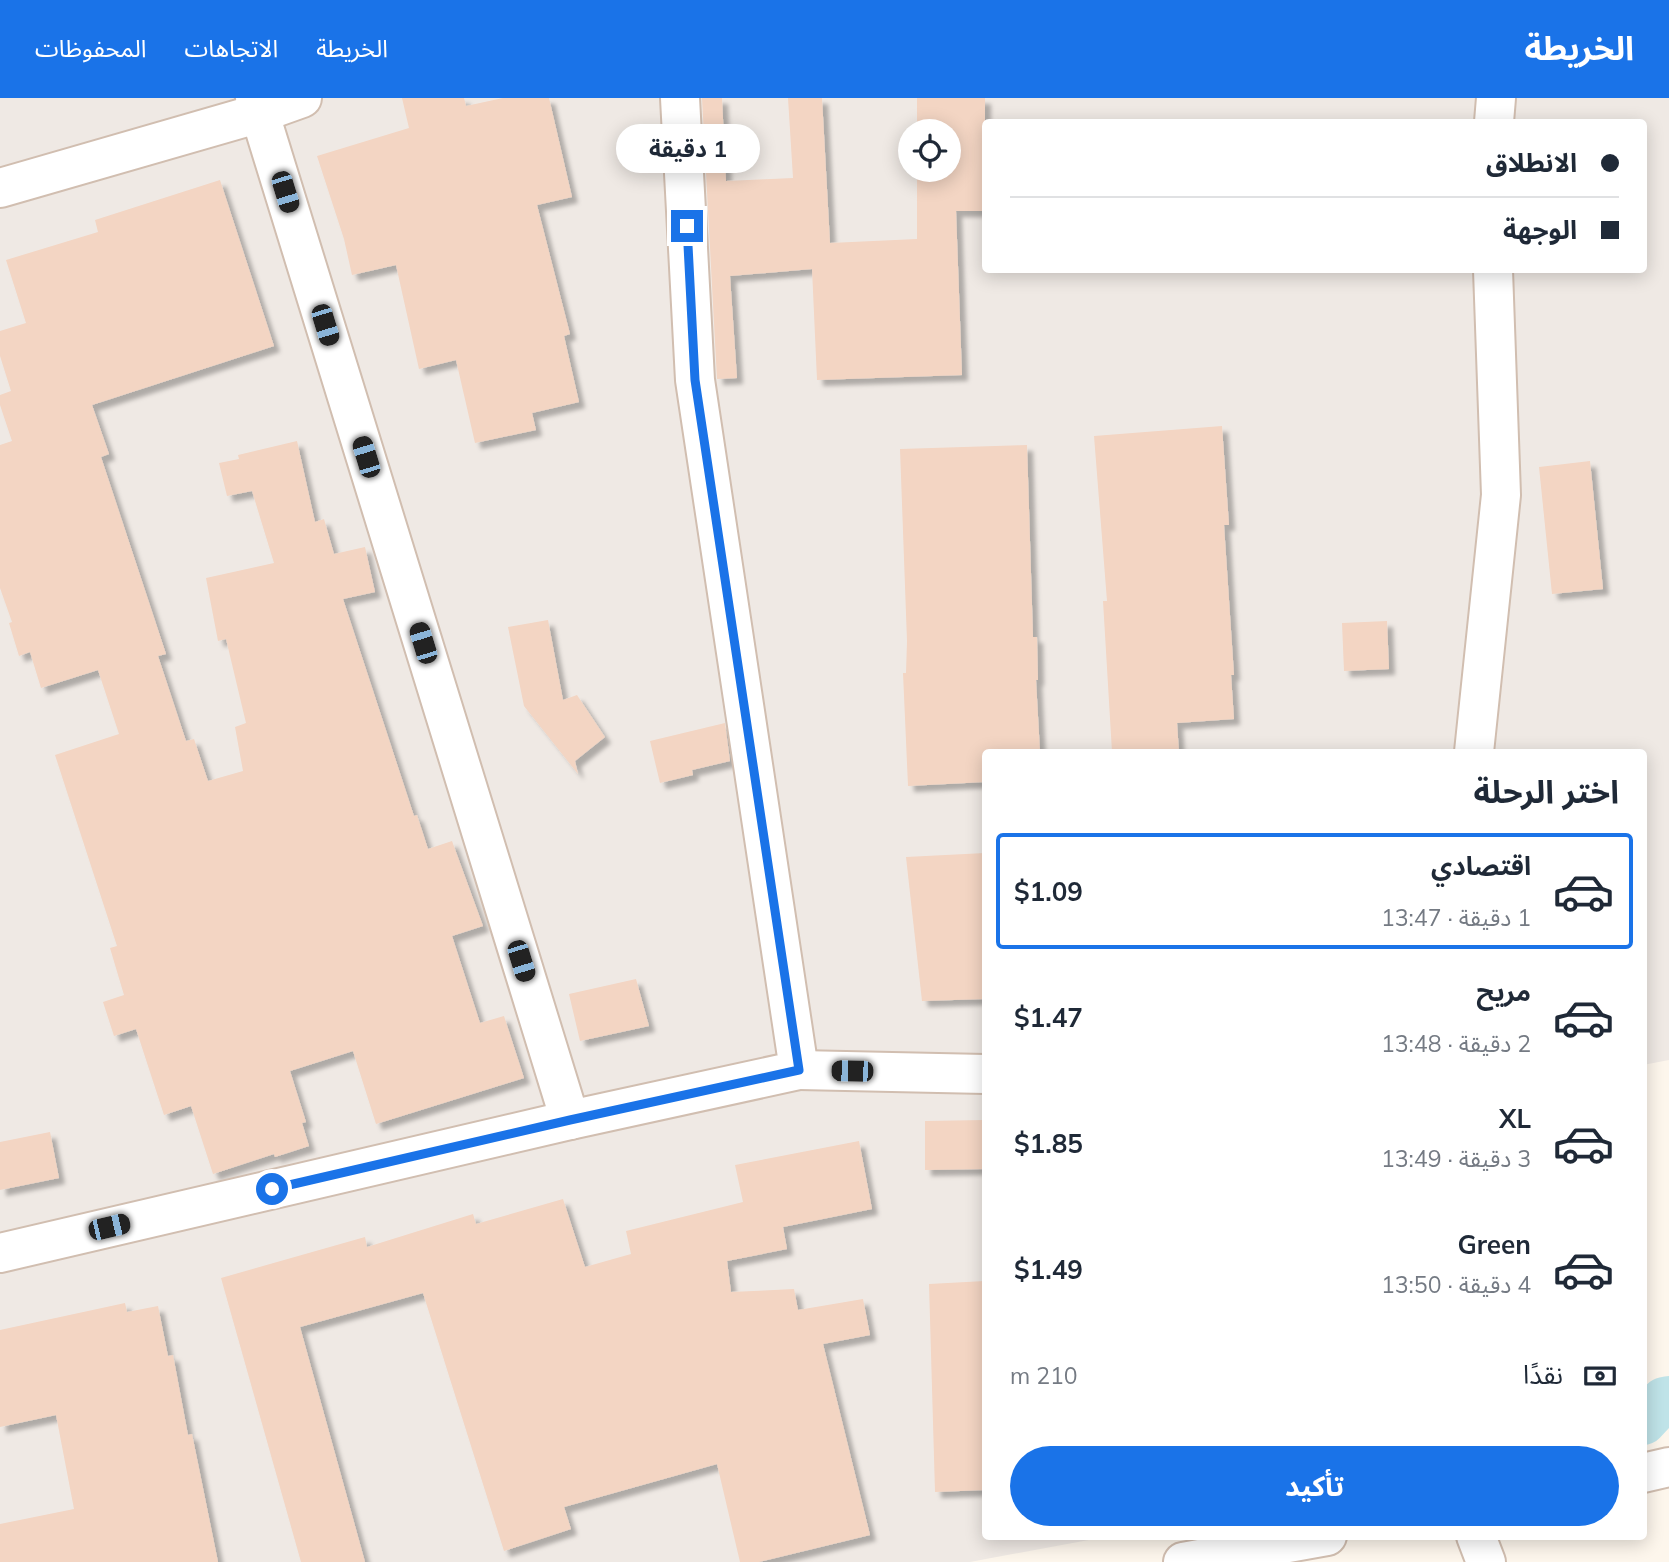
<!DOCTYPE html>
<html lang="ar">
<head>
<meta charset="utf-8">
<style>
  body { margin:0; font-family:Mulish,"Noto Sans Arabic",sans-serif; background:#f2f2f3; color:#1f2937; direction:rtl; height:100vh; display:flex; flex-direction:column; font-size:26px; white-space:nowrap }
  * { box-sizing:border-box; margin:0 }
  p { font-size:23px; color:#747a83 }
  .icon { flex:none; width:38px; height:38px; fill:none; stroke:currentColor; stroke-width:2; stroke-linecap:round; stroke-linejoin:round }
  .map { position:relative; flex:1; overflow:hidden; direction:ltr }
  .side { position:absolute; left:982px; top:651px; width:665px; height:791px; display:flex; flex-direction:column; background:#fff; border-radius:7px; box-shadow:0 4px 18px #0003; direction:rtl }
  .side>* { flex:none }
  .top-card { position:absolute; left:982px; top:21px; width:665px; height:154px; border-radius:7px; box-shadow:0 4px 18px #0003; direction:rtl; display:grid; align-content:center; height:154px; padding:0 28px; background:#fff }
  .fabs { position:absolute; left:898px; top:21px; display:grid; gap:14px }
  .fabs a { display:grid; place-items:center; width:63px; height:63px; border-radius:50%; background:#fff; box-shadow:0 4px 18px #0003; font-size:35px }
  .end { position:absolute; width:32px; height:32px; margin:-16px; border:9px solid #1a73e8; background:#fff; box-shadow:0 0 0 4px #fff }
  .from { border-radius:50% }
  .bubble { position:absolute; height:49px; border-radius:24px; background:#fff; box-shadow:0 4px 18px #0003; font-size:23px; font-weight:700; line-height:49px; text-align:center; direction:rtl }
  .car { position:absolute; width:21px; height:42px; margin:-21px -10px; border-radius:9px; box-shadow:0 0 5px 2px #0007; background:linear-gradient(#222 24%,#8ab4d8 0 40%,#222 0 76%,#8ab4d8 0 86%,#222 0) }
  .top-card b { display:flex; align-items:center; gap:24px; height:66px; font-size:26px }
  .top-card b+b { border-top:2px solid #e0e1e3 }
  .top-card i { width:18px; height:18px; background:#1f2937 }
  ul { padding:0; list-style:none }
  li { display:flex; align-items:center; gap:21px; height:116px; margin:0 14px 10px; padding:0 14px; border:4px solid transparent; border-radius:7px }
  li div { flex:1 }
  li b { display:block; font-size:26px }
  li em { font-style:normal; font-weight:700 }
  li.current { border-color:#1a73e8 }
  li>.icon { width:63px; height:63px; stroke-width:1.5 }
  h2 { padding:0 28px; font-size:32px; line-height:84px }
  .pay { display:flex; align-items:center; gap:18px; height:77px; padding:0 28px; font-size:26px }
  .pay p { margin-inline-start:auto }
  .action { display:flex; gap:14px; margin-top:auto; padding:14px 28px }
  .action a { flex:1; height:80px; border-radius:42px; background:#1a73e8; color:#fff; font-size:28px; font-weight:700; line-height:80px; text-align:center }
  header { display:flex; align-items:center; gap:42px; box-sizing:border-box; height:98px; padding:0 35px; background:#1a73e8; color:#fff }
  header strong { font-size:33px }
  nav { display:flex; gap:38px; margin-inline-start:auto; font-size:24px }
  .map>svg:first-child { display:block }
</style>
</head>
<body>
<header>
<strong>الخريطة</strong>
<nav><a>الخريطة</a><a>الاتجاهات</a><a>المحفوظات</a></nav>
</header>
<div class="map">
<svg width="1669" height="1464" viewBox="0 0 1669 1464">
  <defs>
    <filter id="shadow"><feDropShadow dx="6" dy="6" stdDeviation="2" flood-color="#0004"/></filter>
  </defs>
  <rect width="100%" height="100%" fill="#fdf6ec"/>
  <path fill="#efe9e4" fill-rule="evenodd" d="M 0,0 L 1669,0 L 1669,962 L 1643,967 L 1643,654 L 985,654 L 985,1438 L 1105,1439 L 970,1464 L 0,1464 ZM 985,24 L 1643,24 L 1643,172 L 985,172 ZM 910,33 L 948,33 L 948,72 L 910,72 Z"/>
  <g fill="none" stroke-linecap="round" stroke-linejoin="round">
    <path stroke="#bfe3e8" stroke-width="46" d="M 1643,1324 L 1664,1302 L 1669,1301"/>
  </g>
  <g fill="#f3d5c3" filter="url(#shadow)">
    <path d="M 402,0 L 464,0 L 466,8 L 503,0 L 549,0 L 572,99 L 537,107 L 570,236 L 564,238 L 579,304 L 532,315 L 536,332 L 475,345 L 456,262 L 419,271 L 396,167 L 352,177 L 344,141 L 317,58 L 409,30 Z"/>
    <path d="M 702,0 L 722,0 L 726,83 L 793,80 L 788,0 L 822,0 L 830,145 L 917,141 L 917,72 L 948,72 L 948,33 L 917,33 L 917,0 L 985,0 L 985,113 L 956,113 L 962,277 L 817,282 L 812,171 L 730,178 L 737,280 L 717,281 Z"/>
    <path d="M 220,82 L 274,248 L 92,307 L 109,356 L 101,359 L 166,556 L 158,558 L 186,643 L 194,641 L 208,683 L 243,673 L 235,629 L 246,625 L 226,541 L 218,543 L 206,480 L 274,465 L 252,393 L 227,398 L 219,365 L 239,361 L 238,357 L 297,343 L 315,424 L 324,421 L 334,456 L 365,449 L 375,494 L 343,501 L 414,718 L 417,717 L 428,751 L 452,743 L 483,828 L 452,838 L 480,925 L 504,918 L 524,980 L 376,1026 L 353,953 L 290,973 L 306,1024 L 302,1025 L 309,1048 L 275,1059 L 274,1056 L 213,1076 L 191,1008 L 164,1017 L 136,931 L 114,938 L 103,904 L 124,897 L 110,850 L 117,848 L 55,657 L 119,636 L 98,572 L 41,590 L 30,554 L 19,558 L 9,525 L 12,524 L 0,490 L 0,347 L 12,343 L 0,307 L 0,297 L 11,293 L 0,258 L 0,233 L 26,225 L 6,162 L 98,134 L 95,122 Z"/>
    <path d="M 1222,328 L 1229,427 L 1224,427 L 1234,577 L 1231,577 L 1234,621 L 1177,625 L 1179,654 L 1112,654 L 1103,503 L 1107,503 L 1094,338 Z"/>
    <path d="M 1027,347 L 1033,539 L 1037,539 L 1038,582 L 1036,582 L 1040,654 L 985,654 L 985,684 L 908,688 L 903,575 L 906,575 L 907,543 L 900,351 Z"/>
    <path d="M 1590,363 L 1603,491 L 1552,496 L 1539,369 Z"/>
    <path d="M 548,522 L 563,602 L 577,597 L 605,639 L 575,663 L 578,676 L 524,608 L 508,529 Z"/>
    <path d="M 1387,523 L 1389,571 L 1344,573 L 1342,525 Z"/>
    <path d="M 725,625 L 730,663 L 692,672 L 693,677 L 660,685 L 650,643 Z"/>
    <path d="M 985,755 L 985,901 L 922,903 L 906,759 Z"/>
    <path d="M 636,881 L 649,928 L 580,943 L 569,896 Z"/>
    <path d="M 985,1022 L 985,1071 L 925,1072 L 925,1023 Z"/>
    <path d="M 50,1034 L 59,1080 L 0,1092 L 0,1044 Z"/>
    <path d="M 859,1043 L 872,1111 L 783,1129 L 787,1151 L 727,1163 L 731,1194 L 794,1191 L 798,1212 L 863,1201 L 870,1237 L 823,1246 L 870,1437 L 759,1464 L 740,1464 L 717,1366 L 564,1409 L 571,1431 L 504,1453 L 423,1195 L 300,1229 L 365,1464 L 301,1464 L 221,1180 L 365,1139 L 367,1149 L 473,1116 L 476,1126 L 563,1101 L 585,1169 L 631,1156 L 626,1133 L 743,1104 L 735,1067 Z"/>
    <path d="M 985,1183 L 985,1392 L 935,1394 L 929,1186 Z"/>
    <path d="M 125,1205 L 127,1214 L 158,1208 L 168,1258 L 173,1257 L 188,1337 L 192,1336 L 218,1464 L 0,1464 L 0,1426 L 74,1411 L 56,1317 L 0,1329 L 0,1232 Z"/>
  </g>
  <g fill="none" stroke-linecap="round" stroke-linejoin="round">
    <g stroke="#d1beb0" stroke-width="42">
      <g id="minor">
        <path d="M 255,0 L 570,1022"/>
        <path d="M 1494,24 L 1496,0"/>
        <path d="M 0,90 L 260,15 L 302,0"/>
        <path d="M 1474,654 L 1501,397 L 1493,172"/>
        <path d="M 799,972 L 985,976"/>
        <path d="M 0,1155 L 570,1022 L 799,972 L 695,282 L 680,0"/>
        <path d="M 1643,1375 L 1669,1369"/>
        <path d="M 1476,1438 L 1486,1464"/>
        <path d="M 1183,1464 L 1327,1438"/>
      </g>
    </g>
    <use href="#minor" stroke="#fff" stroke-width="38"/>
  </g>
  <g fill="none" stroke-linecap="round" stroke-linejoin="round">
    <path stroke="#1a73e8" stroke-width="9" d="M 272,1091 L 570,1022 L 799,972 L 695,282 L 687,128"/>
  </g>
</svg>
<div class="fabs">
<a><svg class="icon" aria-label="locate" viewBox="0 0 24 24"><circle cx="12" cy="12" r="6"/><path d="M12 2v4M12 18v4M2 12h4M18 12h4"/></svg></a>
</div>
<i class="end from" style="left:272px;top:1091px"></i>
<i class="end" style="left:687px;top:128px"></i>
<div class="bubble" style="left:616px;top:26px;width:144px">1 دقيقة</div>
<i class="car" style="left:285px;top:94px;rotate:163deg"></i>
<i class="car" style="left:325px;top:227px;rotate:163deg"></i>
<i class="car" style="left:366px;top:359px;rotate:343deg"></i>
<i class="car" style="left:423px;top:545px;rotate:343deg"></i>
<i class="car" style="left:521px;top:863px;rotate:163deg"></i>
<i class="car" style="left:852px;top:973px;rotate:271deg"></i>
<i class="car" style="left:109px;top:1129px;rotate:77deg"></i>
<div class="top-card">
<b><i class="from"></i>الانطلاق</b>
<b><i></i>الوجهة</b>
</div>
<section class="side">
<h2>اختر الرحلة</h2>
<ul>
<li class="current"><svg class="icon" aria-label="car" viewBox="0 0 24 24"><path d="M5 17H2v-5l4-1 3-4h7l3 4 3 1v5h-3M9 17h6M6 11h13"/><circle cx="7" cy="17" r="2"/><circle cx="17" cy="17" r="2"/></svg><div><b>اقتصادي</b><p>1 دقيقة · 13:47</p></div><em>$1.09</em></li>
<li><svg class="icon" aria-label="car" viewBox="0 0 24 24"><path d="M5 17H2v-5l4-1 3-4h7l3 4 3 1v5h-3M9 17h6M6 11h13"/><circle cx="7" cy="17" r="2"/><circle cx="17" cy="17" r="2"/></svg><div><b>مريح</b><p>2 دقيقة · 13:48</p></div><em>$1.47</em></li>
<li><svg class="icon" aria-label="car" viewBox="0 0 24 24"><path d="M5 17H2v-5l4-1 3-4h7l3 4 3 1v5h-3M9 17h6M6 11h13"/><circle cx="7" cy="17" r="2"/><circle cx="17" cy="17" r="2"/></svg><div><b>XL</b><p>3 دقيقة · 13:49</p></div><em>$1.85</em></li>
<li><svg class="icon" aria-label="car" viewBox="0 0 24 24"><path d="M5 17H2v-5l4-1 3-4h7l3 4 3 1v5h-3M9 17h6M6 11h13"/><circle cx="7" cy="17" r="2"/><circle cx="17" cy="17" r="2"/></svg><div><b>Green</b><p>4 دقيقة · 13:50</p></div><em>$1.49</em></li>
</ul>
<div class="pay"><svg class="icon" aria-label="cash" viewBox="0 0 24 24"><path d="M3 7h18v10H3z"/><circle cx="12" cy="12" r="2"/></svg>نقدًا<p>210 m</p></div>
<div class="action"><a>تأكيد</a></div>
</section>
</div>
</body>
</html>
